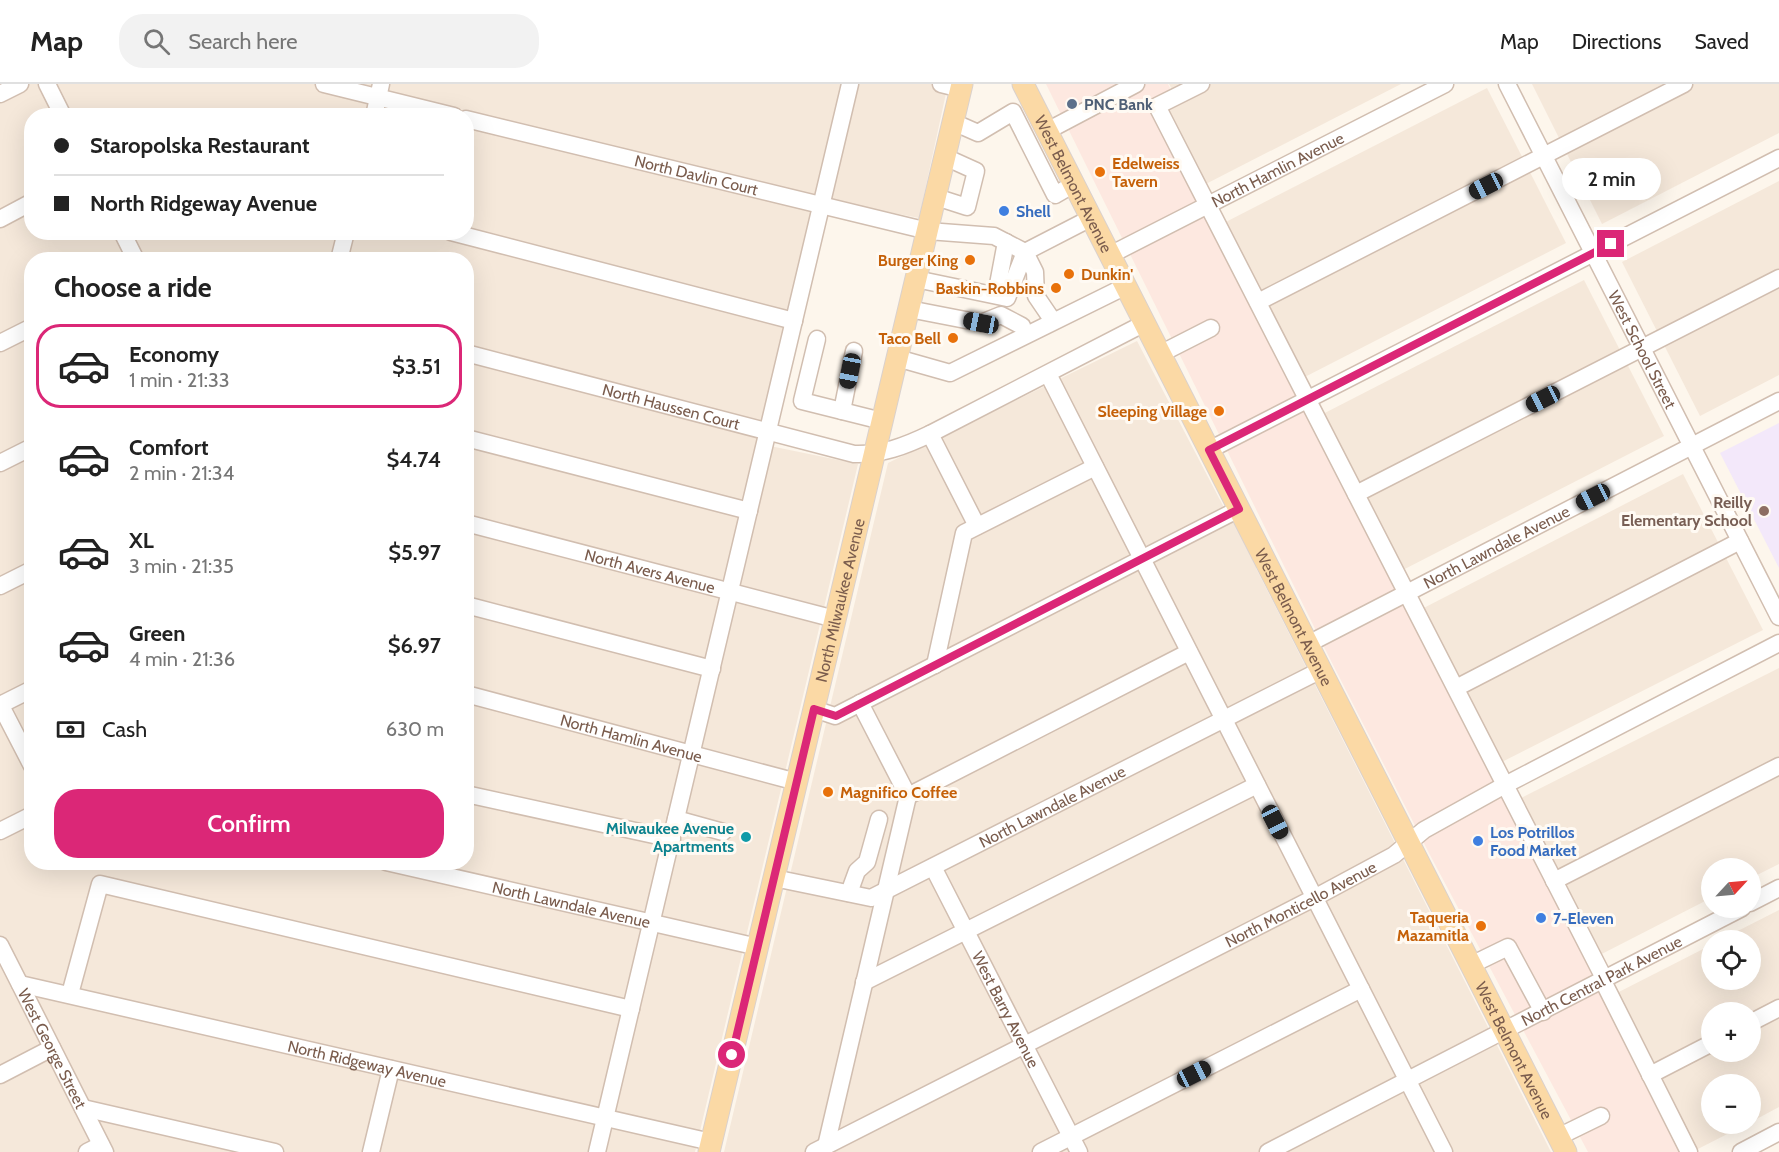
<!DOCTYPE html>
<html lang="en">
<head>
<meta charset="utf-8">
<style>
  body { margin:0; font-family:Cabin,sans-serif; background:#f2f2f2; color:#222; height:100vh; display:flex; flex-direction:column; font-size:22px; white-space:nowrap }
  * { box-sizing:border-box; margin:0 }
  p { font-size:20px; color:#767676 }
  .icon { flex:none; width:33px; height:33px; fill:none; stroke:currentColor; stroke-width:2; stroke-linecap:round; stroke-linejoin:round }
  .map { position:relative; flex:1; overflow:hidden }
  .details { position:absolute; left:24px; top:168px; width:450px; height:618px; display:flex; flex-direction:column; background:#fff; border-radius:24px; box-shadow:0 6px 24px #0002 }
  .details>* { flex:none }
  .top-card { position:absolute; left:24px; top:24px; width:450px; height:132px; border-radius:24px; box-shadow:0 6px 24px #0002; display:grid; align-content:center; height:132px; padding:0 30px; background:#fff }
  .needle { width:39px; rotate:64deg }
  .tools { position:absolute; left:1701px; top:774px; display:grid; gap:12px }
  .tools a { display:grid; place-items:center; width:60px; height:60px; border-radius:50%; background:#fff; box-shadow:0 6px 24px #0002; font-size:30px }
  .end { position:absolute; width:27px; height:27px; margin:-14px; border:8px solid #db2777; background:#fff; box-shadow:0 0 0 3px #fff }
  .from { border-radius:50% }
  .bubble { position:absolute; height:42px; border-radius:21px; background:#fff; box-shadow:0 6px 24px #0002; font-size:20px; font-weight:600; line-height:42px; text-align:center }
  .car { position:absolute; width:18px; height:36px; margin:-18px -9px; border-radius:8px; box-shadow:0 0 4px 2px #0007; background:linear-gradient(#222 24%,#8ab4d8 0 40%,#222 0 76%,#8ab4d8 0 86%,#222 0) }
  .top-card b { display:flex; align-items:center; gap:21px; height:57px; font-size:22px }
  .top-card b+b { border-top:2px solid #e0e0e0 }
  .top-card i { width:15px; height:15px; background:#222 }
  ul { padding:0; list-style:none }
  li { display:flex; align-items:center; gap:18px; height:84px; margin:0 12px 9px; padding:0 18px; border:3px solid transparent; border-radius:24px }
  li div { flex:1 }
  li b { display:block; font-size:22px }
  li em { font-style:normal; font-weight:600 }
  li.current { border-color:#db2777 }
  li>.icon { width:54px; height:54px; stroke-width:1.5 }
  h2 { padding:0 30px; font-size:27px; line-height:72px }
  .pay { display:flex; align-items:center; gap:15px; height:66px; padding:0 30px; font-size:22px }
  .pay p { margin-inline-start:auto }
  .primary-button { display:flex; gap:12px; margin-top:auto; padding:12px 30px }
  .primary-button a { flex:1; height:69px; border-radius:24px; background:#db2777; color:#fff; font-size:24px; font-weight:600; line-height:69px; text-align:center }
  header { display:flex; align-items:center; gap:36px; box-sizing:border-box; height:84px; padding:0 30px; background:#fff; border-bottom:2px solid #e0e0e0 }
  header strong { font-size:28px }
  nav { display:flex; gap:33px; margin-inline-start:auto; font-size:21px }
  .search { width:420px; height:54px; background:#f2f2f2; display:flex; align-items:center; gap:15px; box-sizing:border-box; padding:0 21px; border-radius:24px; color:#767676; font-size:22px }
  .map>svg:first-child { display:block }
</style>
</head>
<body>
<header>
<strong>Map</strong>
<div class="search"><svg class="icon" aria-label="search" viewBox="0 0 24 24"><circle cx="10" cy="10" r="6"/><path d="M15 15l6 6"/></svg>Search here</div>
<nav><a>Map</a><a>Directions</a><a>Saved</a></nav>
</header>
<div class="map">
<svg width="1779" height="1068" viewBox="0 0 1779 1068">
  <rect width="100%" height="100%" fill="#fdf6ec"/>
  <g fill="#f5e8da" fill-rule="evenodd">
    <path d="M 0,0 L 948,0 L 919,134 L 828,116 L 770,362 L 858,380 L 695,1068 L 0,1068 ZM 32,32 L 466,32 L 466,148 L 32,148 ZM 32,176 L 466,176 L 466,778 L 32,778 Z"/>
    <path d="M 1169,0 L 1401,0 L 1200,103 L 1158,22 L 1176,13 Z"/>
    <path d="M 1532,0 L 1779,0 L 1779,49 L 1602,140 Z"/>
    <path d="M 1487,4 L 1566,159 L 1297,297 L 1218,142 Z"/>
    <path d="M 1779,97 L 1779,291 L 1700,332 L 1622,178 Z"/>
    <path d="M 1584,196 L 1664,352 L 1395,490 L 1315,334 Z"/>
    <path d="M 1137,257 L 1231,437 L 1236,436 L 1262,480 L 1256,484 L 1551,1068 L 724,1068 L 888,379 Z"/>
    <path d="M 1683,390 L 1763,546 L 1492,683 L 1414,529 Z"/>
    <path d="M 1779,584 L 1779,780 L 1751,794 L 1750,784 L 1712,784 L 1711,814 L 1590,876 L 1513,718 Z"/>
    <path d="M 1779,826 L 1779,1023 L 1751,1038 L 1750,1000 L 1712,1000 L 1712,1040 L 1747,1040 L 1692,1068 L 1609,913 L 1711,861 L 1712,896 L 1750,896 L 1750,856 L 1720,856 ZM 1712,928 L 1750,928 L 1750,968 L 1712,968 Z"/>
  </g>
  <path fill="#fde8e0" d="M 1046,0 L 1168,0 L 1172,8 L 1155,17 L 1687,1068 L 1588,1068 L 1430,771 L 1327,569 Z"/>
  <path fill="#f3e8fa" d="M 1779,339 L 1779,484 L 1720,369 Z"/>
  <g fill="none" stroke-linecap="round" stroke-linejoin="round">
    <g stroke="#d1beb0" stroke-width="19">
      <g id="minor">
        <path d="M 47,0 L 63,32"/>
        <path d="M 324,0 L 454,32"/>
        <path d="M 941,0 L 961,5"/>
        <path d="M 1201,0 L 1157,22 L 1605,896"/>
        <path id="s1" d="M 1507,0 L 1779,533"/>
        <path d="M 0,10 L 20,0"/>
        <path d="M 374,32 L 381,0"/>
        <path id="s2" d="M 466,35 L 928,147 L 994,152 L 1025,168 L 1035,188 L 1036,212 L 1053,237"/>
        <path d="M 953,38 L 978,49 L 1013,28 L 1055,111 L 1074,100"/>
        <path d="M 1047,47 L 1136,0"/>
        <path d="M 936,113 L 967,123 L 976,87 L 945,73"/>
        <path d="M 0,135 L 32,118"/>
        <path d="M 122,148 L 136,176"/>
        <path d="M 451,148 L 794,237"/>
        <path id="s3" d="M 1110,171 L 1445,0"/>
        <path d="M 339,176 L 346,148"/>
        <path d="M 916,195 L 1007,214 L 1025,168 L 1091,134"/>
        <path d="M 996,211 L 1006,158"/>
        <path d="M 1258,218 L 1684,0"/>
        <path d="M 909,225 L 981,239 L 1001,231 L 1022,242"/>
        <path d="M 817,255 L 802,317 L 882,337"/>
        <path d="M 0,259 L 32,243"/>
        <path id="s4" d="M 466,269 L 854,370 C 882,371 905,362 930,350 L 1145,239"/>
        <path d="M 1160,270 L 1211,244"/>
        <path d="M 897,274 L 950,289 L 1126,202"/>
        <path d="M 1048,290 L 1444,1068"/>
        <path d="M 842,327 L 854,267"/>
        <path d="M 930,350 L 977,442"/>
        <path d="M 466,354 L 749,427"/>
        <path d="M 1209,366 L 1779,74"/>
        <path d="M 0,379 L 32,363"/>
        <path d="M 1356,410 L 1779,194"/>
        <path id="s5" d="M 466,439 L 835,535"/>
        <path d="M 0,502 L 32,486"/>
        <path d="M 466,521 L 712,585"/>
        <path id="s6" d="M 1308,560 L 1779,317"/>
        <path d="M 935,581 L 964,449 L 1095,383"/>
        <path d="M 1456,604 L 1740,457"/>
        <path id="s7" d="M 466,610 L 797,698"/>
        <path d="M 0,620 L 32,682"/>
        <path d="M 0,621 L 32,605"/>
        <path d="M 814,625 L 835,632 L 1239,425"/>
        <path d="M 466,710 L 672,755"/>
        <path d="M 908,712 L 1189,568"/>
        <path d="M 676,735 L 723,748"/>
        <path d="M 0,747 L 32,731"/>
        <path id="s8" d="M 386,778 L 758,863"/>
        <path id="s9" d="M 933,783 L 1079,1068"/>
        <path id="s10" d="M 774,794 L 871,814 L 1321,586"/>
        <path d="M 1554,797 L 1779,682"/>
        <path d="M 849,809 L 857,787 L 867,778 L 879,735"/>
        <path d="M 1750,819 L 1779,804"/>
        <path id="s11" d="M 0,861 L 105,1068"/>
        <path d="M 1471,881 L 1508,863 L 1543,928"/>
        <path d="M 1603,897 L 1689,1068"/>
        <path d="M 864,898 L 1257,701"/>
        <path id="s12" d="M 20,900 L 711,1058"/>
        <path d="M 70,910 L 100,800 L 631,925"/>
        <path d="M 1750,939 L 1779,924"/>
        <path d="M 0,991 L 52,964"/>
        <path d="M 1650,991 L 1712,959"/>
        <path d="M 83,1024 L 275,1068"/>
        <path d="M 1558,1053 L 1601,1032"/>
        <path d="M 826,1062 L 908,712 L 860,619"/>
        <path d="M 87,1068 L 101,1061"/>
        <path d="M 371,1068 L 391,985"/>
        <path d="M 597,1068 L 850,0"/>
        <path id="s13" d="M 814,1068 L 1314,814 L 1394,771 L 1424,746 L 1505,701 L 1779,559"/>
        <path d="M 1041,1068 L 1361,905"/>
        <path id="s14" d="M 1268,1068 L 1742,824"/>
        <path d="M 1741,1068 L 1779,1048"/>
      </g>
    </g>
    <g stroke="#dad1cd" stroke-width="23">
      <g id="major">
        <path id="s15" d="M 1023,0 L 1566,1068"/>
        <path id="s16" d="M 709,1068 L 962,0"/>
      </g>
    </g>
    <use href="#minor" stroke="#fff" stroke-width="16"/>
    <use href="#major" stroke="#fbd9a5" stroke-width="21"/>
  </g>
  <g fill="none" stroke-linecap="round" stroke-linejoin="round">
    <path stroke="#db2777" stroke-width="8" d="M 732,971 L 814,625 L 836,632 L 1239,425 L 1209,366 L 1611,160"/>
  </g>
  <circle fill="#5c6f8a" stroke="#fffaf3" stroke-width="2" cx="1072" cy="20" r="6"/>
  <g fill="#e8710a" stroke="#fffaf3" stroke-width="2">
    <circle cx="1100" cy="88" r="6"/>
    <circle cx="970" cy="176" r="6"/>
    <circle cx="1069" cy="190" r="6"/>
    <circle cx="1056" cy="204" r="6"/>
    <circle cx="953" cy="254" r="6"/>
    <circle cx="1219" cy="327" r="6"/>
    <circle cx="828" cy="708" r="6"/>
    <circle cx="1481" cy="842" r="6"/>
  </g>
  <g fill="#3f7fe0" stroke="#fffaf3" stroke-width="2">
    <circle cx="1004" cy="127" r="6"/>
    <circle cx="1478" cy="757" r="6"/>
    <circle cx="1541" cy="834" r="6"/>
  </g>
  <circle fill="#8d6e63" stroke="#fffaf3" stroke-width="2" cx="1764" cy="427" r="6"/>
  <circle fill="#0f9aa8" stroke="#fffaf3" stroke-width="2" cx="746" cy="753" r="6"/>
  <g text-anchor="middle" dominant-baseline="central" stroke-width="6" stroke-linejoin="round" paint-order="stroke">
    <g font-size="16" font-weight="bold" fill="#4e5e75" stroke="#fffaf3" text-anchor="start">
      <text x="1084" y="20">PNC Bank</text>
    </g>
    <g font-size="16" font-weight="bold" fill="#c56008" stroke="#fffaf3" text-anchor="end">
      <text x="1112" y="79" text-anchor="start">Edelweiss<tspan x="1112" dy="18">Tavern</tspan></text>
      <text x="958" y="176">Burger King</text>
      <text x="1081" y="190" text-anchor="start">Dunkin'</text>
      <text x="1044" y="204">Baskin-Robbins</text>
      <text x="941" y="254">Taco Bell</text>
      <text x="1207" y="327">Sleeping Village</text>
      <text x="840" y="708" text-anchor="start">Magnifico Coffee</text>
      <text x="1469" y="833">Taqueria<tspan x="1469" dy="18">Mazamitla</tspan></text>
    </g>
    <g font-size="16" fill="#7a5c4d" stroke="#fffaf3">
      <text stroke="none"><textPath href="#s3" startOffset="188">North Hamlin Avenue</textPath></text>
      <text stroke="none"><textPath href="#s2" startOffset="237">North Davlin Court</textPath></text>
      <text stroke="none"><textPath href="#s15" startOffset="112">West Belmont Avenue</textPath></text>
      <text stroke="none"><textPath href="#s1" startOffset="298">West School Street</textPath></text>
      <text stroke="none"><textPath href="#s4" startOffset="212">North Haussen Court</textPath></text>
      <text stroke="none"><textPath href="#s6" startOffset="212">North Lawndale Avenue</textPath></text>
      <text stroke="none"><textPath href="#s5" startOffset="190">North Avers Avenue</textPath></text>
      <text stroke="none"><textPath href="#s16" startOffset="567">North Milwaukee Avenue</textPath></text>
      <text stroke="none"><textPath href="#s15" startOffset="598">West Belmont Avenue</textPath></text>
      <text stroke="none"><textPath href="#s7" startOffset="171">North Hamlin Avenue</textPath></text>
      <text stroke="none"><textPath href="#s10" startOffset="302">North Lawndale Avenue</textPath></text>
      <text stroke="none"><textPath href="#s13" startOffset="546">North Monticello Avenue</textPath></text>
      <text stroke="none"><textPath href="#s8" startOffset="190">North Lawndale Avenue</textPath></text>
      <text stroke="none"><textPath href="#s14" startOffset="375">North Central Park Avenue</textPath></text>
      <text stroke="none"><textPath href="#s9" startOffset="160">West Barry Avenue</textPath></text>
      <text stroke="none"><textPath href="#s11" startOffset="116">West George Street</textPath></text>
      <text stroke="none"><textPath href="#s15" startOffset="1084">West Belmont Avenue</textPath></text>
      <text stroke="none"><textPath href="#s12" startOffset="356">North Ridgeway Avenue</textPath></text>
    </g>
    <g font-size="16" font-weight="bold" fill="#366cbe" stroke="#fffaf3" text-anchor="start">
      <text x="1016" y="127">Shell</text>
      <text x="1490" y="748">Los Potrillos<tspan x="1490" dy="18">Food Market</tspan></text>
      <text x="1553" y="834">7-Eleven</text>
    </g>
    <g font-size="16" font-weight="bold" fill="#785e54" stroke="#fffaf3" text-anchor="end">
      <text x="1752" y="418">Reilly<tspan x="1752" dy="18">Elementary School</tspan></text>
    </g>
    <g font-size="16" font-weight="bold" fill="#0d838f" stroke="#fffaf3" text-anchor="end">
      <text x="734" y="744">Milwaukee Avenue<tspan x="734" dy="18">Apartments</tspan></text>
    </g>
  </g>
</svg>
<div class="tools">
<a><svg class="needle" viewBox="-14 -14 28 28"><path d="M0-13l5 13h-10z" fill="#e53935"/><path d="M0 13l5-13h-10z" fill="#767676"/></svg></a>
<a><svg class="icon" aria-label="locate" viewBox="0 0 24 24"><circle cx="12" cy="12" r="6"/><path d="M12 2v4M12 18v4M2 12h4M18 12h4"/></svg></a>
<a>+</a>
<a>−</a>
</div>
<i class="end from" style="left:732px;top:971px"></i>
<i class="end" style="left:1611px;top:160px"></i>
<div class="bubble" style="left:1562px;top:74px;width:99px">2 min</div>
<i class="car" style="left:1486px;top:102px;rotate:243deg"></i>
<i class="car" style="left:981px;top:239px;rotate:281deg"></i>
<i class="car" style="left:850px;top:287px;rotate:191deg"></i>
<i class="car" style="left:1543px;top:315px;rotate:243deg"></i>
<i class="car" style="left:1593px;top:413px;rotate:243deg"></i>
<i class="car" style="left:1275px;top:738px;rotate:153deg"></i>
<i class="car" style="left:1194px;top:990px;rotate:63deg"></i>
<div class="top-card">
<b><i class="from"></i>Staropolska Restaurant</b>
<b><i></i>North Ridgeway Avenue</b>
</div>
<section class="details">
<h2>Choose a ride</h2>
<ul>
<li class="current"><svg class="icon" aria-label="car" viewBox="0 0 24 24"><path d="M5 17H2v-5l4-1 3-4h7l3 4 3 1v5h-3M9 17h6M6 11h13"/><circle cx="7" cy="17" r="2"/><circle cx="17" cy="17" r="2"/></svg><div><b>Economy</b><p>1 min · 21:33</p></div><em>$3.51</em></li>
<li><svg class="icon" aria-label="car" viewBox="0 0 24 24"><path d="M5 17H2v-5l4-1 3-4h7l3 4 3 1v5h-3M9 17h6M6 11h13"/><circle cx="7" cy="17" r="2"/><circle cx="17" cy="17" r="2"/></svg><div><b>Comfort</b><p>2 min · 21:34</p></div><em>$4.74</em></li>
<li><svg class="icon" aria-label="car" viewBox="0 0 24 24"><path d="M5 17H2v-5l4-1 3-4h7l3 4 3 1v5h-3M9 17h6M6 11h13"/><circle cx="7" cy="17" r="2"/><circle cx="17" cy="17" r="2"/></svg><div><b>XL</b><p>3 min · 21:35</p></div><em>$5.97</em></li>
<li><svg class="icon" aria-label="car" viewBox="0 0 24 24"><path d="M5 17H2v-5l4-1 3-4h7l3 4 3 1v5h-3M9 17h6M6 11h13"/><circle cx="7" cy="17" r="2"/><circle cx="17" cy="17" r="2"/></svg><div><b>Green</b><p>4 min · 21:36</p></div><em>$6.97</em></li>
</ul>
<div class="pay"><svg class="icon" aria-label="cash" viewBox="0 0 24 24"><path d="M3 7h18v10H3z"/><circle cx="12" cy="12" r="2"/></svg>Cash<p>630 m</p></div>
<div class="primary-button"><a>Confirm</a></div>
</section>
</div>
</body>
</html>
